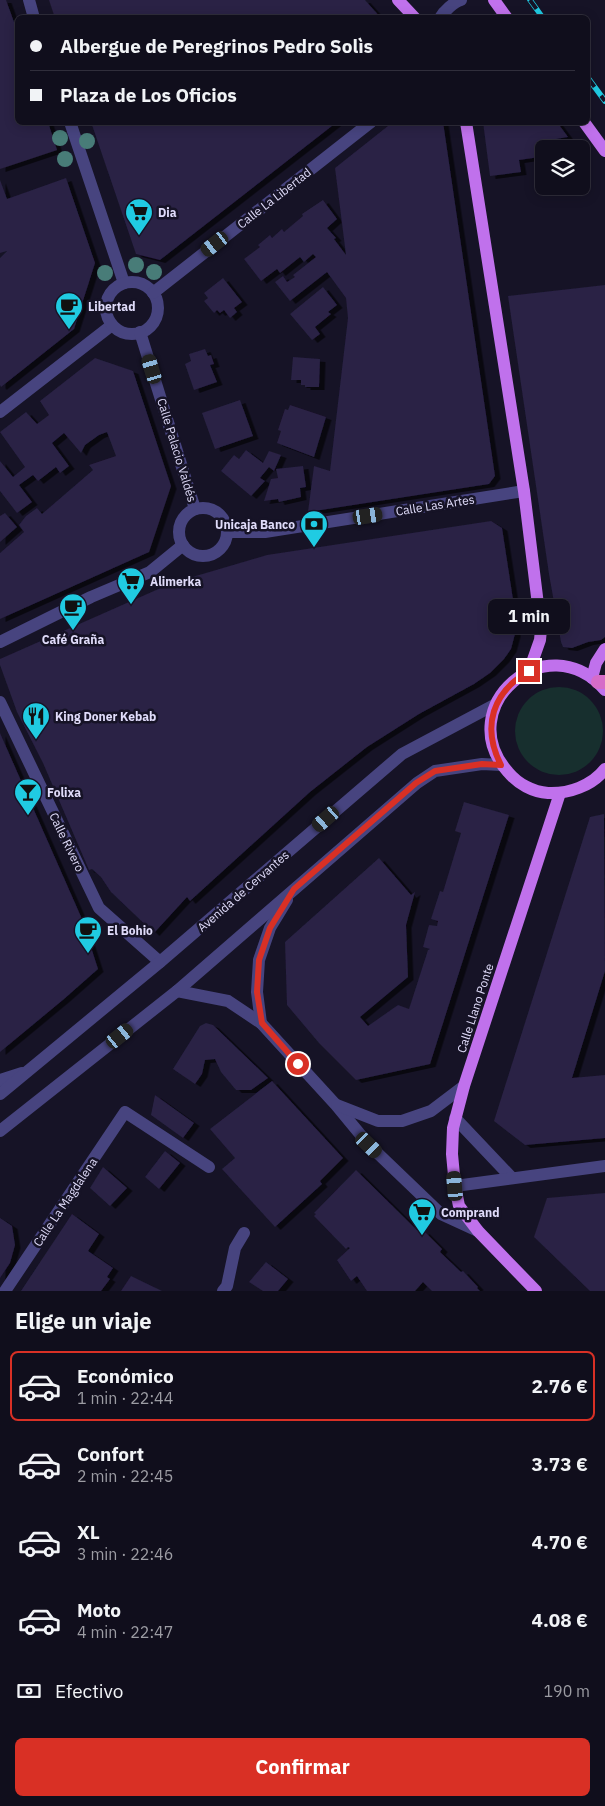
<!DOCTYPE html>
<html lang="es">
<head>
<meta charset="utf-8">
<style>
  body { margin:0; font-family:"IBM Plex Sans",sans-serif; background:#191725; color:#f1f3f6; height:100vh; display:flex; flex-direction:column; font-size:19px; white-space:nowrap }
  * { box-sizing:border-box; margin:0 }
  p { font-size:16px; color:#9c9ca3 }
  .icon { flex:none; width:28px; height:28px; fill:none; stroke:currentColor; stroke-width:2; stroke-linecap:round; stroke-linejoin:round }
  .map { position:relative; height:1291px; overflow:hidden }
  .side { display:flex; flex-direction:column; background:#100e1c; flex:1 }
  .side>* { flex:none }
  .banner { position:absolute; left:15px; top:15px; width:575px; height:110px; border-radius:8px; box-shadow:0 2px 12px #0003,0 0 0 1px #302e3b; display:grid; align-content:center; height:110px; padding:0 15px; background:#100e1c }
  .fabs { position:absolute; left:535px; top:140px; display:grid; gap:10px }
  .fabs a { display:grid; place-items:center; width:55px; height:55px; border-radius:8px; background:#100e1c; box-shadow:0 2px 12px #0003,0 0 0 1px #302e3b; font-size:25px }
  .end { position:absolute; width:22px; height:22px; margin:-11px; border:6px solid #d93025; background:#fff; box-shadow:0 0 0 2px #fff }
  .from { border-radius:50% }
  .bubble { position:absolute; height:35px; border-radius:8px; background:#100e1c; box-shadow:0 2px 12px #0003,0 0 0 1px #302e3b; font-size:16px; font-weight:800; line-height:35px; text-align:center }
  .car { position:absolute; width:15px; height:30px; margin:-15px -8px; border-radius:6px; box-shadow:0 0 4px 1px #0007; background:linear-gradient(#222 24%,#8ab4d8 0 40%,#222 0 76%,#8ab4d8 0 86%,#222 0) }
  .banner b { display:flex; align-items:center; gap:18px; height:48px; font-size:19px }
  .banner b+b { border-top:1px solid #302e3b }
  .banner i { width:12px; height:12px; background:#f1f3f6 }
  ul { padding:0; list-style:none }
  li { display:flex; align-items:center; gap:15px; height:70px; margin:0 10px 8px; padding:0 5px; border:2px solid transparent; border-radius:8px }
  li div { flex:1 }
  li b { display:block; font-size:19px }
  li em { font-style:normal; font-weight:800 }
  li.on { border-color:#d93025 }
  li>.icon { width:45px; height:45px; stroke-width:1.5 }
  h2 { padding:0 15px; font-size:22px; line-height:60px }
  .pay { display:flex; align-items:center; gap:12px; height:55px; padding:0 15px; font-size:19px }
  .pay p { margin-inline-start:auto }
  .action { display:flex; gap:10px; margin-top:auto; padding:10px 15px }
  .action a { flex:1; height:58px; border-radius:8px; background:#d93025; color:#fff; font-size:20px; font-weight:800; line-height:58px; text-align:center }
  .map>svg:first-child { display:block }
</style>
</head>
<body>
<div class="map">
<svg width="605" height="1291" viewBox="0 0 605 1291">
  <defs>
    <filter id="shadow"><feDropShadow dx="5.5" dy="3" stdDeviation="0" flood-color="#0009"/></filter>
  </defs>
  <rect width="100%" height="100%" fill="#161326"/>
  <circle fill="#172f2e" cx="559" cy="731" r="44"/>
  <g fill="#292144" filter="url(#shadow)">
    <path d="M 0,0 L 6,0 L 18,33 L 18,58 L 14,60 L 18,69 L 18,122 L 48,122 L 57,150 L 0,169 Z"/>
    <path d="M 49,0 L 365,0 L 381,18 L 55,18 Z"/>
    <path d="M 91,122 L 337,122 L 160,260 L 136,254 Z"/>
    <path d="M 393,122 L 443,122 L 495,476 L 489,484 L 308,512 L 314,466 L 330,471 L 348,318 L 346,298 L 327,272 L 290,301 L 275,282 L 283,276 L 287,282 L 295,277 L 293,275 L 316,257 L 313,254 L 304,262 L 300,257 L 280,273 L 277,269 L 261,281 L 244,259 L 260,247 L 258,245 L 270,235 L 272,238 L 282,229 L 284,232 L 303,216 L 302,214 L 323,200 L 337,219 L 327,228 L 336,238 L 334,239 L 346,255 L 335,168 Z"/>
    <path d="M 483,122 L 557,122 L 568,137 L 538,142 L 540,157 L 519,160 L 521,172 L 490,176 Z"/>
    <path d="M 66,178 L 95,263 L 74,329 L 1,387 L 0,385 L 0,258 L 7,251 L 0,253 L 0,180 L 7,199 Z"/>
    <path d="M 223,278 L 242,302 L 234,308 L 237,312 L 230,318 L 224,310 L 220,313 L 217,310 L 214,313 L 204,301 L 208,298 L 204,293 Z"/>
    <path d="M 605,285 L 605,637 L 601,640 L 588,642 L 572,648 L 563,647 L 561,642 L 549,574 L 508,296 Z"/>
    <path d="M 323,287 L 337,305 L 328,312 L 331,314 L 315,327 L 320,334 L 312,340 L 290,314 Z"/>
    <path d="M 205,349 L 208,356 L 211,355 L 214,364 L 210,365 L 217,382 L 194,390 L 185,364 L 191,361 L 189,354 Z"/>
    <path d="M 293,357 L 320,359 L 319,387 L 305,387 L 305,385 L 301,385 L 301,380 L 291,380 Z"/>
    <path d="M 95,358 L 133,371 L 171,486 L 149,552 L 0,619 L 0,553 L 24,532 L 19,525 L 26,516 L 37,508 L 42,514 L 93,470 L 89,465 L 116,456 L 107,432 L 99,435 L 85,445 L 81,453 L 64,433 L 52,443 L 69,466 L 60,473 L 56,467 L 38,481 L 33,475 L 19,485 L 32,502 L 17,513 L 0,491 L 0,461 L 13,477 L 25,467 L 0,432 L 26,412 L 37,424 L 49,415 L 40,401 Z"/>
    <path d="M 240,400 L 253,436 L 215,449 L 202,413 Z"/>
    <path d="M 290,405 L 326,417 L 314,457 L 277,443 L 281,431 L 278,430 L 285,409 L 288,410 Z"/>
    <path d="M 246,450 L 263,463 L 269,451 L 281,455 L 274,471 L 269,467 L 260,478 L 265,481 L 251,496 L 221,471 L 234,455 L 239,459 Z"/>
    <path d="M 303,466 L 306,487 L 300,488 L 301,497 L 279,502 L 278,499 L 264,501 L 271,479 L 278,478 L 276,469 Z"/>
    <path d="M 5,513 L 17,527 L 0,542 L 0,516 Z"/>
    <path d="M 491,521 L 502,528 L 516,619 L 515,634 L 511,649 L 504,659 L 490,673 L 474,684 L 419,714 L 367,747 L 310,792 L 190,901 L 187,897 L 154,933 L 111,892 L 101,877 L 92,869 L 89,870 L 43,763 L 17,712 L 0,665 L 0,659 L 172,583 L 267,555 Z"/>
    <path d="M 0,733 L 82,919 L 98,969 L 64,999 L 0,1052 Z"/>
    <path d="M 464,802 L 509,815 L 430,1064 L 356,1080 L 319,1043 L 287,1005 L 285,942 L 379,858 L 411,895 L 415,892 L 406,925 L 408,977 L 360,1017 L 368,1026 L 398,1005 L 409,1009 L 428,950 L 430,949 L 423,947 L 429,925 L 437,926 L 438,921 L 431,919 L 440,891 L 443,892 L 461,833 L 455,831 Z"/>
    <path d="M 604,814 L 605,971 L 572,1078 L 605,1075 L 605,1138 L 525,1145 L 494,1121 L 590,817 Z"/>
    <path d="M 206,1023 L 213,1025 L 268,1078 L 251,1090 L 236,1090 L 221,1072 L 215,1059 L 205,1060 L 202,1074 L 195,1084 L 173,1069 L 200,1026 Z"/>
    <path d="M 272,1081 L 343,1158 L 320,1181 L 322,1184 L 275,1227 L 222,1169 L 235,1158 L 210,1129 Z"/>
    <path d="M 155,1095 L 194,1123 L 183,1138 L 151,1115 Z"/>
    <path d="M 165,1151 L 180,1163 L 159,1189 L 145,1177 Z"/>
    <path d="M 103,1167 L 127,1188 L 110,1206 L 90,1188 Z"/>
    <path d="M 356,1170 L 421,1234 L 424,1231 L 442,1249 L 440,1252 L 461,1272 L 463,1271 L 478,1287 L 477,1288 L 480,1291 L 432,1291 L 423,1282 L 415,1291 L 367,1291 L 357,1276 L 351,1281 L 337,1260 L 350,1248 L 348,1247 L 346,1249 L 314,1216 L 316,1214 L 314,1213 Z"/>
    <path d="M 605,1193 L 605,1291 L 590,1291 L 534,1237 L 547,1198 Z"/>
    <path d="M 72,1214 L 99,1234 L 88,1251 L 113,1268 L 107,1277 L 110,1279 L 101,1291 L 21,1291 Z"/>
    <path d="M 0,1218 L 12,1226 L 15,1245 L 10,1263 L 0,1278 Z"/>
    <path d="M 266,1262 L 288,1279 L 278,1291 L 263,1291 L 249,1282 Z"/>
    <path d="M 131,1276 L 162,1291 L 121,1291 Z"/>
  </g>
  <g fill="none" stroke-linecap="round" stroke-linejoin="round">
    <g stroke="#47447f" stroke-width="12">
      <path d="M 0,412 L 112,325"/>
      <path d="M 0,642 L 91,597 L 150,572 L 183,545"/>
      <path d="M 0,702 L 99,908 L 160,962"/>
      <path d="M 5,1291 L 125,1112 L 209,1167"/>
    </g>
    <g stroke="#47447f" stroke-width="12">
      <path d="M 29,0 L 34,18"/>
      <path d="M 440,18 C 444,11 454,2 461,0"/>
      <path d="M 70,122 L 124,283"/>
      <circle cx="132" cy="308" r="26"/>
      <path d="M 153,293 L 371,122"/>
      <path d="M 140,332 L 195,509"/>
      <circle cx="203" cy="532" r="24"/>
      <path d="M 227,532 L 265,532 L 524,491"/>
      <path d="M 177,991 L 228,1001 L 261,1023 L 336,1105 L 369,1145 L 441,1214 L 478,1231"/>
      <path d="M 261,1023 L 257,992 L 259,960 L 270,928 L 287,900"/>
      <path d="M 0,1080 L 22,1073"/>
      <path d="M 0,1094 L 160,962 L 402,754 L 496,704"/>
      <path d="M 337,1105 L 378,1121 L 402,1121 L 431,1111 L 464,1086"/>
      <path d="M 455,1118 L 511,1177"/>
      <path d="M 0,1131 L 177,991 L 417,783 L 435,771 L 482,764 L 501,765"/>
      <path d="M 455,1186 L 605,1166"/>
      <path d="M 223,1291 L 227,1286 L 235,1248 L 244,1233"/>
    </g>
    <g stroke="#c071ec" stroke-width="12">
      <path d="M 398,0 L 415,18"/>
      <path d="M 494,0 L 507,18"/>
      <path d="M 466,122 L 524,491 L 541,629 L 540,640 L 529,671"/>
      <path d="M 584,122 L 605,151"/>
      <path d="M 592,678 L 596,663 L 605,649"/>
      <path d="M 605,690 C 546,623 451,708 508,772 C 518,784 533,792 548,793 C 568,794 592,786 605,769"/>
      <path d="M 536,1291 L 478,1231 L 459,1206 L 455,1186 L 452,1154 L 453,1128 L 464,1086 L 560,793"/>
    </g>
    <path stroke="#d66cc8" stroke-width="14" d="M 598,682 L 605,682"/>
    <g stroke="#20cbe2" stroke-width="5.5">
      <g id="rail">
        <path d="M 530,0 L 543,18"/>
        <path d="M 588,78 L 605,101"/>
      </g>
    </g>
    <use href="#rail" stroke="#161326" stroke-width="4" stroke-dasharray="11" stroke-linecap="butt"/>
  </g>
  <g fill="#487c78">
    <circle cx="60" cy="138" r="8"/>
    <circle cx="87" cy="141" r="8"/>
    <circle cx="65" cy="159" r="8"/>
    <circle cx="136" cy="265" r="8"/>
    <circle cx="154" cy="272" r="8"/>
    <circle cx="105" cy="273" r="8"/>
  </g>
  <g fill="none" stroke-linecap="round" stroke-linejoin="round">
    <path stroke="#d93025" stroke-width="6" d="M 298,1064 L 262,1023 L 257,992 L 259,960 L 270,928 L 294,889 L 416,783 L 435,771 L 482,764 L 501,765 C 481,726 493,692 529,671"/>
  </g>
  <defs>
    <g id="supermarket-pin" transform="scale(1.4375)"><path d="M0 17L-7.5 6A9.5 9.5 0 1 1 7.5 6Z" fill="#20cbe2" stroke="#161326"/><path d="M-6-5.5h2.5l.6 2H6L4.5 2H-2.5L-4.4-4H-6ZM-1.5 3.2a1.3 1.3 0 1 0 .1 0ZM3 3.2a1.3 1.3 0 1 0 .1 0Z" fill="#111"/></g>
    <g id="cafe-pin" transform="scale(1.4375)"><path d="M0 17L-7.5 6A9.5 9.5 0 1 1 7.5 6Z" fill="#20cbe2" stroke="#161326"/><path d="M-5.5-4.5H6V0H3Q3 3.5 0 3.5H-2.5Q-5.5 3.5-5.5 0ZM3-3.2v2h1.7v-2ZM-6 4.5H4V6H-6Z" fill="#111"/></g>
    <g id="bank-pin" transform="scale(1.4375)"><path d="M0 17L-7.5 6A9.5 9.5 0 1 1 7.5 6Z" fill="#20cbe2" stroke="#161326"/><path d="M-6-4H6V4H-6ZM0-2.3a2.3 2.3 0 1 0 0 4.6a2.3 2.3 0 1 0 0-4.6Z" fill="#111"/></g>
    <g id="restaurant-pin" transform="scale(1.4375)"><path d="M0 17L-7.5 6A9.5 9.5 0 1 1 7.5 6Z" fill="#20cbe2" stroke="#161326"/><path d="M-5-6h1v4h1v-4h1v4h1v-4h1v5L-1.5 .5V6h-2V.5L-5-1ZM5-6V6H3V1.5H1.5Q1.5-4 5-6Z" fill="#111"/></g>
    <g id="bar-pin" transform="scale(1.4375)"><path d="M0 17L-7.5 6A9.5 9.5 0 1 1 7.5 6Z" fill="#20cbe2" stroke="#161326"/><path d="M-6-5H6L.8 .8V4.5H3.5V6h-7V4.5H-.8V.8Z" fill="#111"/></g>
  </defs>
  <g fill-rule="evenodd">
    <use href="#supermarket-pin" x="139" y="212"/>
    <use href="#cafe-pin" x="69" y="306"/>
    <use href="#bank-pin" x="314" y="524"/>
    <use href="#supermarket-pin" x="131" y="581"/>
    <use href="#cafe-pin" x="73" y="607"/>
    <use href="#restaurant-pin" x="36" y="716"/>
    <use href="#bar-pin" x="28" y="792"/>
    <use href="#cafe-pin" x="88" y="930"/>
    <use href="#supermarket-pin" x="422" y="1212"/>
  </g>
  <g text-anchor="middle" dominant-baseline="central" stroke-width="5" stroke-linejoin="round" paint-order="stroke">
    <g font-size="12" fill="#e0dcfa" stroke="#161326">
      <text transform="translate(274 198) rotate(-38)">Calle La Libertad</text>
      <text transform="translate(177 450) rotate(73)">Calle Palacio Valdés</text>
      <text transform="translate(435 505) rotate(-9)">Calle Las Artes</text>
      <text transform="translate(67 842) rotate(64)">Calle Rivero</text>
      <text transform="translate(243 891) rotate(-41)">Avenida de Cervantes</text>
      <text transform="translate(475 1008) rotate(-72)">Calle Llano Ponte</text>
      <text transform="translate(65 1202) rotate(-56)">Calle La Magdalena</text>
    </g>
    <g font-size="12" font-weight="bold" fill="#e0dcfa" stroke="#161326" text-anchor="start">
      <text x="158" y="212">Dia</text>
      <text x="88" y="306">Libertad</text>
      <text x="295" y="524" text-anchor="end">Unicaja Banco</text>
      <text x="150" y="581">Alimerka</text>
      <text x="73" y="639" text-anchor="middle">Café Graña</text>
      <text x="55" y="716">King Doner Kebab</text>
      <text x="47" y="792">Folixa</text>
      <text x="107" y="930">El Bohio</text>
      <text x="441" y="1212">Comprand</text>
    </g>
  </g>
</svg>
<div class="fabs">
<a><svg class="icon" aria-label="layers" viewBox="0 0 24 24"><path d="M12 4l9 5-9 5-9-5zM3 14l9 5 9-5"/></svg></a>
</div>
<i class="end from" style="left:298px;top:1064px"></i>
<i class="end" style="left:529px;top:671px"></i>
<div class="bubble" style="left:488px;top:599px;width:82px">1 min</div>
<i class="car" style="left:215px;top:244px;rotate:232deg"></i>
<i class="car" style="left:152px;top:369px;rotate:343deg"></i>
<i class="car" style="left:368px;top:516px;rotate:81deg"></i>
<i class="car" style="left:326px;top:819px;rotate:229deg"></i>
<i class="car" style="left:120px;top:1036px;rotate:51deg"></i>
<i class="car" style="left:369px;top:1145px;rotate:134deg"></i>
<i class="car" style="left:455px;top:1186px;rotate:355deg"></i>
<div class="banner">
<b><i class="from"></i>Albergue de Peregrinos Pedro Solìs</b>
<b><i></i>Plaza de Los Oficios</b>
</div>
</div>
<section class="side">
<h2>Elige un viaje</h2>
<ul>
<li class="on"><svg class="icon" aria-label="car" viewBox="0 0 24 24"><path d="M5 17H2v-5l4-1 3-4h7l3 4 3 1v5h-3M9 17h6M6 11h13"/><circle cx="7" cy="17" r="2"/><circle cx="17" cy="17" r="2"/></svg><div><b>Económico</b><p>1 min · 22:44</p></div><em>2.76 €</em></li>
<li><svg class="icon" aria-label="car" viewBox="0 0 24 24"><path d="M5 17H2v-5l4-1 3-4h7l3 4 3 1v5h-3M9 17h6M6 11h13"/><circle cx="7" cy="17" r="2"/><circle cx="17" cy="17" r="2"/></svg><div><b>Confort</b><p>2 min · 22:45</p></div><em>3.73 €</em></li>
<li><svg class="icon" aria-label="car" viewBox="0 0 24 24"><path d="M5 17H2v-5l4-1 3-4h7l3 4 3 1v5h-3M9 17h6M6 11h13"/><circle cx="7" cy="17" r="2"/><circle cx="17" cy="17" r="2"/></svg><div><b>XL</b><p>3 min · 22:46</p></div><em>4.70 €</em></li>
<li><svg class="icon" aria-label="car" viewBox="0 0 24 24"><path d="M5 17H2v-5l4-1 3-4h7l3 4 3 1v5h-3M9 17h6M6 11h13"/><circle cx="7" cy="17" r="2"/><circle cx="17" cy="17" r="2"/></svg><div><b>Moto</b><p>4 min · 22:47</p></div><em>4.08 €</em></li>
</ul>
<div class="pay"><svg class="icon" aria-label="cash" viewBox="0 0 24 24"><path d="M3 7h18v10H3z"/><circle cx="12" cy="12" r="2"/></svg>Efectivo<p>190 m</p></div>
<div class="action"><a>Confirmar</a></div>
</section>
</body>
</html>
